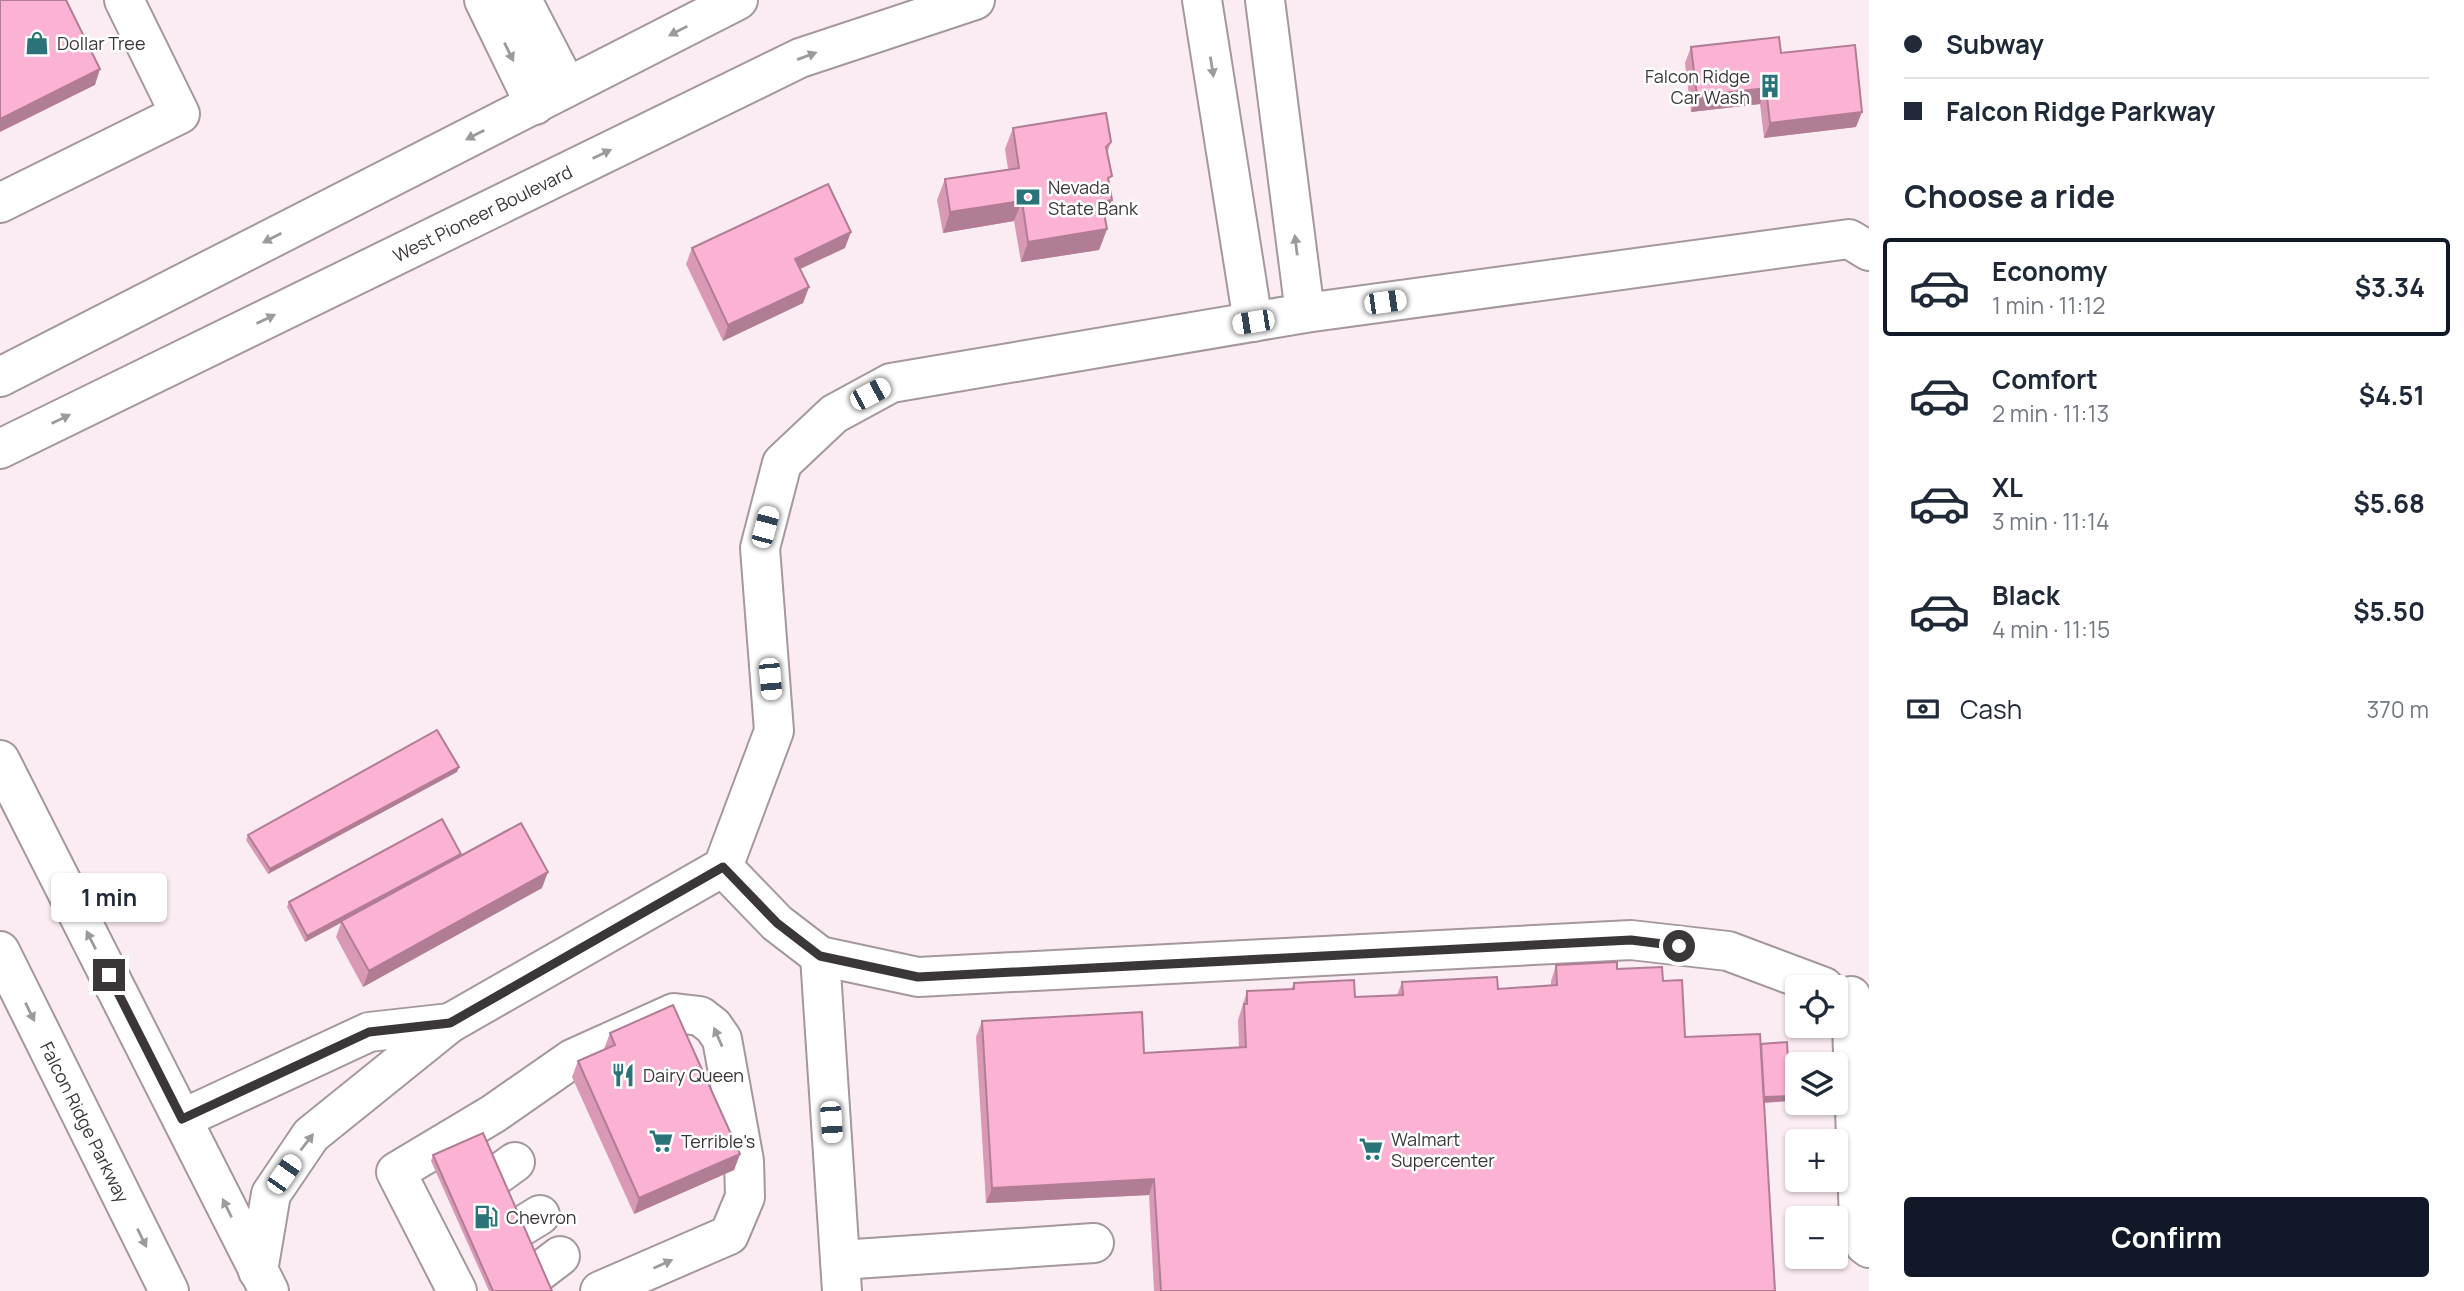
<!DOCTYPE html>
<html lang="en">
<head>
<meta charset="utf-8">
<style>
  body { margin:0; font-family:Manrope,sans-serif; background:#f6f6f7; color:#1f2937; height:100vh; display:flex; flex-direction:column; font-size:26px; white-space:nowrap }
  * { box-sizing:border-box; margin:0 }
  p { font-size:23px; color:#747a83 }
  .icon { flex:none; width:38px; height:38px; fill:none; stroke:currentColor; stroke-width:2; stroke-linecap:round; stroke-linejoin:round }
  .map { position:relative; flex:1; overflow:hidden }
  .side { display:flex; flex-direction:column; background:#fff; width:595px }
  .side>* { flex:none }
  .hud { display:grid; align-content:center; height:154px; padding:0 35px; background:#fff }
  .tools { position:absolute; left:1785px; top:975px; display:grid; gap:14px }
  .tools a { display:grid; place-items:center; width:63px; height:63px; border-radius:7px; background:#fff; box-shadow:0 2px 5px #0004; font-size:35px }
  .end { position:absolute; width:32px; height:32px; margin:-16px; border:9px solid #3b3638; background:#fff; box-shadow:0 0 0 4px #fff }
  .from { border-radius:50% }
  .bubble { position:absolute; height:49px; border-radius:7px; background:#fff; box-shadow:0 2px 5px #0004; font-size:23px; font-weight:700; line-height:49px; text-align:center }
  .car { position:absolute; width:21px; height:42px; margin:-21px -10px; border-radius:9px; box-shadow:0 0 5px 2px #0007; background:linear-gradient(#fff 24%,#345 0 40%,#fff 0 76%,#345 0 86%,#fff 0) }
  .hud b { display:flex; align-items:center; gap:24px; height:66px; font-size:26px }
  .hud b+b { border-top:2px solid #e0e1e3 }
  .hud i { width:18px; height:18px; background:#1f2937 }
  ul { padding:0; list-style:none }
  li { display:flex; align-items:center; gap:21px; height:98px; margin:0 14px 10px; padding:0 21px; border:4px solid transparent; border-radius:7px }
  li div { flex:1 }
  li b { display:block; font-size:26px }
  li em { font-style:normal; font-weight:700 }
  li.selected { border-color:#111827 }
  li>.icon { width:63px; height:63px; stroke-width:1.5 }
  h2 { padding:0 35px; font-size:32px; line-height:84px }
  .pay { display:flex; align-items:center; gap:18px; height:77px; padding:0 35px; font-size:26px }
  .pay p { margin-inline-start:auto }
  .cta { display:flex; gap:14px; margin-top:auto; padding:14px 35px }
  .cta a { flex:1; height:80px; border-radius:7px; background:#111827; color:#fff; font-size:28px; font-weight:700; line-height:80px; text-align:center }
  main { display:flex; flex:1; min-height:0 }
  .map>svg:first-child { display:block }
</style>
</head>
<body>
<main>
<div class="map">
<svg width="1869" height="1291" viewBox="0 0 1869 1291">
  <rect width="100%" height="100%" fill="#faecf2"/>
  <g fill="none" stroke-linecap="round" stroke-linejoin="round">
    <g stroke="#a4989d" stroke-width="42">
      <g id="minor">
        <path d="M 484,0 L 535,105"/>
        <path d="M 522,0 L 567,87"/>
        <path d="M 1202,0 L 1253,322"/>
        <path d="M 1265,0 L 1305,313"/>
        <path d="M 0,203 L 180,114 L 124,0"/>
        <path d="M 723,867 L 777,923 L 820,956 L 918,977 L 1631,940 L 1728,951 L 1824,987"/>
        <path d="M 820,956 L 842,1291"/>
        <path d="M 1851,996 L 1859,1222 L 1865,1245 L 1869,1248"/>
        <path d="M 182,1119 L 369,1032 L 450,1023"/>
        <path d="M 497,1175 L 515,1162"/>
        <path d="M 519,1228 L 540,1215"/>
        <path d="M 840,1260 L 1094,1243"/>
        <path d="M 258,1271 L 271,1194 L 311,1135 L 450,1023 L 723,867 L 774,731 L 760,548 L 782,463 L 834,414 L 891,383 L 1305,313 L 1849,239 L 1869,251"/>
        <path d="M 539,1272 L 560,1256"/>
        <path d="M 457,1291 L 396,1172 L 493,1114 L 572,1059 L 674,1013 L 700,1016 L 713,1026 L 722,1039 L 744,1161 L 745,1197 L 729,1235 L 600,1291"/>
      </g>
    </g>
    <g stroke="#a4989d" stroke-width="42">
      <g id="major">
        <path d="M 0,377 L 738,0"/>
        <path id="s1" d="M 0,449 L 800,58 L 975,0"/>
        <path d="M 0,760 L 269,1291"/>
        <path id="s2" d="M 0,951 L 169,1291"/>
      </g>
    </g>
    <use href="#minor" stroke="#fff" stroke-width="38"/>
    <use href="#major" stroke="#fff" stroke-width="38"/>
  </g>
  <g fill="#d999b5">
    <path d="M 1691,47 L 1781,53 L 1856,127 L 1764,138 L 1760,104 L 1691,112 L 1685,63 Z"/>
    <path d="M 1013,128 L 1111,142 L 1107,153 L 1109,184 L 1105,218 L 1107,229 L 1099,250 L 1021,262 L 1014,221 L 943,233 L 937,200 L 945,179 L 1008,169 L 1005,149 Z"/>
    <path d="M 692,248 L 845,248 L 800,269 L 809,287 L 803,303 L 723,341 L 686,264 Z"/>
    <path d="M 459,767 L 457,772 L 268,874 L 246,840 L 248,835 Z"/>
    <path d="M 460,856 L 542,888 L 363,987 L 336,937 L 341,923 L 305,942 L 287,907 L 289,902 Z"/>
    <path d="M 1556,965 L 1617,969 L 1663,981 L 1685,1037 L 1761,1044 L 1788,1101 L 1764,1103 L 1775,1291 L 1154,1291 L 1149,1195 L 986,1203 L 976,1037 L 982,1021 L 1144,1053 L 1239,1048 L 1238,1020 L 1247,991 L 1291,989 L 1294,983 L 1355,997 L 1397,995 L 1402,982 L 1498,989 L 1551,986 L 1551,981 Z"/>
    <path d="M 610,1033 L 740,1154 L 734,1170 L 634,1214 L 572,1077 L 578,1061 L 604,1049 Z"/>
    <path d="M 433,1155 L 552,1291 L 489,1291 L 431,1161 Z"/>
  </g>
  <g fill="#b07d94">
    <path d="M 100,69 L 95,85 L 0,132 L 0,119 Z"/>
    <path d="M 1766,88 L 1760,104 L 1691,112 L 1697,96 Z"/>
    <path d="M 1862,112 L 1856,127 L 1764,138 L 1770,123 Z"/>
    <path d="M 1112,200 L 1104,221 L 1102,202 Z"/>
    <path d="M 1022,201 L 1014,221 L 943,233 L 950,212 Z"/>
    <path d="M 1107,229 L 1099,250 L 1021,262 L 1028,242 Z"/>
    <path d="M 851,232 L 845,248 L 789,274 L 795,259 Z"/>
    <path d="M 809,287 L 803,303 L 723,341 L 728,325 Z"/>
    <path d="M 459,767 L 457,772 L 268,874 L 270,869 Z"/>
    <path d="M 461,854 L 459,859 L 305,942 L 307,936 Z"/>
    <path d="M 548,872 L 542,888 L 363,987 L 369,971 Z"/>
    <path d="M 1790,1096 L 1788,1101 L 1757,1103 L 1759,1097 Z"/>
    <path d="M 740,1154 L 734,1170 L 634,1214 L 639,1198 Z"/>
    <path d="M 1154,1179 L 1149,1195 L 986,1203 L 992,1188 Z"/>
  </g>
  <g fill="#fcb2d3" stroke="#b07d94" stroke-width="2">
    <path d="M 0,0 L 66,0 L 100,69 L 0,119 Z"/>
    <path d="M 1779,37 L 1781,53 L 1855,45 L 1862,112 L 1770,123 L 1766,88 L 1697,96 L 1691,47 Z"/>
    <path d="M 1106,113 L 1111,142 L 1106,147 L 1112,176 L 1108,178 L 1112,200 L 1102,202 L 1107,229 L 1028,242 L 1022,201 L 950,212 L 945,179 L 1019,168 L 1013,128 Z"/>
    <path d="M 828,184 L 851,232 L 795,259 L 809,287 L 728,325 L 692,248 Z"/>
    <path d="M 437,730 L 459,767 L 270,869 L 248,835 Z"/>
    <path d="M 442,819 L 461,854 L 307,936 L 289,902 Z"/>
    <path d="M 521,823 L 548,872 L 369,971 L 341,921 Z"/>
    <path d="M 1617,962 L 1617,969 L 1662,967 L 1663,981 L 1682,980 L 1685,1037 L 1760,1034 L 1775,1291 L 1161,1291 L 1154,1179 L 992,1188 L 982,1021 L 1142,1012 L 1144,1053 L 1246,1047 L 1244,1004 L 1247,1004 L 1247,991 L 1294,989 L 1294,983 L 1354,980 L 1355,997 L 1403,995 L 1402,982 L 1497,977 L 1498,989 L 1557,985 L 1556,965 Z"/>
    <path d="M 673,1005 L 740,1154 L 639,1198 L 578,1061 L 615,1045 L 610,1033 Z"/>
    <path d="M 1787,1042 L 1790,1096 L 1764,1097 L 1761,1044 Z"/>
    <path d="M 483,1133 L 552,1291 L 493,1291 L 433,1155 Z"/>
  </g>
  <defs><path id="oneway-solid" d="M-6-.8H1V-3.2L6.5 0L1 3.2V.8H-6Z" transform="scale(1.75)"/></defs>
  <g fill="#9d9a9c">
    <use href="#oneway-solid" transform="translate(678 31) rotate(153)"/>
    <use href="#oneway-solid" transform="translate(509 52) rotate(64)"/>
    <use href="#oneway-solid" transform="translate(807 56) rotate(-20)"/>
    <use href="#oneway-solid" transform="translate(1212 67) rotate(81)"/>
    <use href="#oneway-solid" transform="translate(475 135) rotate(153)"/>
    <use href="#oneway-solid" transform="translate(602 154) rotate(-26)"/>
    <use href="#oneway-solid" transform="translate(272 238) rotate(153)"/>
    <use href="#oneway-solid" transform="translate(1296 245) rotate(-97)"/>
    <use href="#oneway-solid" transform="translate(266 319) rotate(-26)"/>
    <use href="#oneway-solid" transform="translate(61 419) rotate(-26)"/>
    <use href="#oneway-solid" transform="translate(91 940) rotate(-117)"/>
    <use href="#oneway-solid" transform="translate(30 1012) rotate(64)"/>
    <use href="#oneway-solid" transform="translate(718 1037) rotate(-114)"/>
    <use href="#oneway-solid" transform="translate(307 1142) rotate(-52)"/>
    <use href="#oneway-solid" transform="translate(227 1208) rotate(-116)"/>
    <use href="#oneway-solid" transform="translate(142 1238) rotate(64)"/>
    <use href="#oneway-solid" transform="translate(663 1264) rotate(-24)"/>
  </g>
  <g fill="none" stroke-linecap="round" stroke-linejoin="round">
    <path stroke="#3b3638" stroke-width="9" d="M 109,975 L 182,1119 L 369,1032 L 450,1023 L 723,867 L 777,923 L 820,956 L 918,977 L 1631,940 L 1679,946"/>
  </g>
  <defs>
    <g id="shop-bare" transform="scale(1.89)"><path d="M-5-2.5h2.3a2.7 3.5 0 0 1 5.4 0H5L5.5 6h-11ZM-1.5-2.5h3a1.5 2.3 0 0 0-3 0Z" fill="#2a7479" stroke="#fff" stroke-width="2.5" paint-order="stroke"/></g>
    <g id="building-bare" transform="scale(1.89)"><path d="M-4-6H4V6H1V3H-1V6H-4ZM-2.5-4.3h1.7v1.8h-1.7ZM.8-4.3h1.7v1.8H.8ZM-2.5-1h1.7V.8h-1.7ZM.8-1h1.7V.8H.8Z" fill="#2a7479" stroke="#fff" stroke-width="2.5" paint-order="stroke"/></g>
    <g id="bank-bare" transform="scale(1.89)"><path d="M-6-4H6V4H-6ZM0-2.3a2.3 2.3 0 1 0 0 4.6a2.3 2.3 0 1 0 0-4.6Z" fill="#2a7479" stroke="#fff" stroke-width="2.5" paint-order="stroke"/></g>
    <g id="restaurant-bare" transform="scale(1.89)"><path d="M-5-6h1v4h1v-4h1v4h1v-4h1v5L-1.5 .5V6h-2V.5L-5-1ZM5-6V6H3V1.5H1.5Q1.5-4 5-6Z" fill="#2a7479" stroke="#fff" stroke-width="2.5" paint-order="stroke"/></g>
    <g id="supermarket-bare" transform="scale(1.89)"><path d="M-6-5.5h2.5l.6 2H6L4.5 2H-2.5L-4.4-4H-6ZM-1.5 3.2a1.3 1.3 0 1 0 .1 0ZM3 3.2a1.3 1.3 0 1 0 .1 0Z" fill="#2a7479" stroke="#fff" stroke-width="2.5" paint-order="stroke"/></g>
    <g id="fuel-bare" transform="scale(1.89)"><path d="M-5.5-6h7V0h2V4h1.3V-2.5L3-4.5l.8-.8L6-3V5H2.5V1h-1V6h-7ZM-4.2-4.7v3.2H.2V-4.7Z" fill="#2a7479" stroke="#fff" stroke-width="2.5" paint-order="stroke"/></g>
  </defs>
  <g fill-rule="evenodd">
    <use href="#shop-bare" x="37" y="43"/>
    <use href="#building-bare" x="1770" y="86"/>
    <use href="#bank-bare" x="1028" y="197"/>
    <use href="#restaurant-bare" x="623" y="1075"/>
    <use href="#supermarket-bare" x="661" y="1141"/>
    <use href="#supermarket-bare" x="1371" y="1149"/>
    <use href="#fuel-bare" x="486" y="1217"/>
  </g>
  <g text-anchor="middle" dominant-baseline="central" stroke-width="5" stroke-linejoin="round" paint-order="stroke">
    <g font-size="18" fill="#3b3638" stroke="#fff" text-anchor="start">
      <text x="57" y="43">Dollar Tree</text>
      <text x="1750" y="76" text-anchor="end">Falcon Ridge<tspan x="1750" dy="21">Car Wash</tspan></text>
      <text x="1048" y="187">Nevada<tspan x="1048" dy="21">State Bank</tspan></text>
      <text x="643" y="1075">Dairy Queen</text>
      <text x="1391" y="1139">Walmart<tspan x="1391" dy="21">Supercenter</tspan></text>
      <text x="681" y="1141">Terrible's</text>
      <text x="506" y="1217">Chevron</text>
    </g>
    <g font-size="18" fill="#3b3638" stroke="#fff">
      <text stroke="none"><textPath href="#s1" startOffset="537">West Pioneer Boulevard</textPath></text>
      <text stroke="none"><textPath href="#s2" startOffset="191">Falcon Ridge Parkway</textPath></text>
    </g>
  </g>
</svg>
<div class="tools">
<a><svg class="icon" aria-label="locate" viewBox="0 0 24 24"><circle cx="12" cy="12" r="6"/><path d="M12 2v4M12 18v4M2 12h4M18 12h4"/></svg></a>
<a><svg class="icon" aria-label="layers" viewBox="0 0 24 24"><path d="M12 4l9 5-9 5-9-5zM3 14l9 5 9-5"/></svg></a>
<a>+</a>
<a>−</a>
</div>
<i class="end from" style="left:1679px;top:946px"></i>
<i class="end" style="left:109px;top:975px"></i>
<div class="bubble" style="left:51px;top:873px;width:116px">1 min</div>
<i class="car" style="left:1385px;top:302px;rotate:82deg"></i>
<i class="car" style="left:1253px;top:322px;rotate:261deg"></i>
<i class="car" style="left:870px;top:394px;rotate:62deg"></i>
<i class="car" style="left:765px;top:527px;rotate:15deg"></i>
<i class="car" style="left:770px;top:679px;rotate:175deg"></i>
<i class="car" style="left:831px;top:1122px;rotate:176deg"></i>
<i class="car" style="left:284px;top:1174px;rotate:35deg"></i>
</div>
<section class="side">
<div class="hud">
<b><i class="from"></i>Subway</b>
<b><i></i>Falcon Ridge Parkway</b>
</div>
<h2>Choose a ride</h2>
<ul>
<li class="selected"><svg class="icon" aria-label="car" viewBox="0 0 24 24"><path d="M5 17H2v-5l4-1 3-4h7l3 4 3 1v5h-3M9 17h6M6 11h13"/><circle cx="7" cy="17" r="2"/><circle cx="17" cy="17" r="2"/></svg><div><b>Economy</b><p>1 min · 11:12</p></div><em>$3.34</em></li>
<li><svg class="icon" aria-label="car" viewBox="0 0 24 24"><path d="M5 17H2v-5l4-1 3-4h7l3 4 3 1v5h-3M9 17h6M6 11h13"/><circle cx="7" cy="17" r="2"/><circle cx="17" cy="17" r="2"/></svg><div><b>Comfort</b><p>2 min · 11:13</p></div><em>$4.51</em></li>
<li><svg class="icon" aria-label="car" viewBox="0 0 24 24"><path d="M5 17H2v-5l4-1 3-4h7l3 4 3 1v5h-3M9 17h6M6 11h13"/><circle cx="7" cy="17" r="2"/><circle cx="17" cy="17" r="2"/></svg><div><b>XL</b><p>3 min · 11:14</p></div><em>$5.68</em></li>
<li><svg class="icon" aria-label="car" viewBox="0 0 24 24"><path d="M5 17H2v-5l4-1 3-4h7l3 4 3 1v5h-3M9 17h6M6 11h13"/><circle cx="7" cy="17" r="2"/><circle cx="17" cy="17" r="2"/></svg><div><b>Black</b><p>4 min · 11:15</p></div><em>$5.50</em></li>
</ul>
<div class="pay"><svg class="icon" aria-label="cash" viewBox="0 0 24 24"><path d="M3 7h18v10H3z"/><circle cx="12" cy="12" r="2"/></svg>Cash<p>370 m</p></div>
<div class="cta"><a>Confirm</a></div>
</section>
</main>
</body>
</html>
